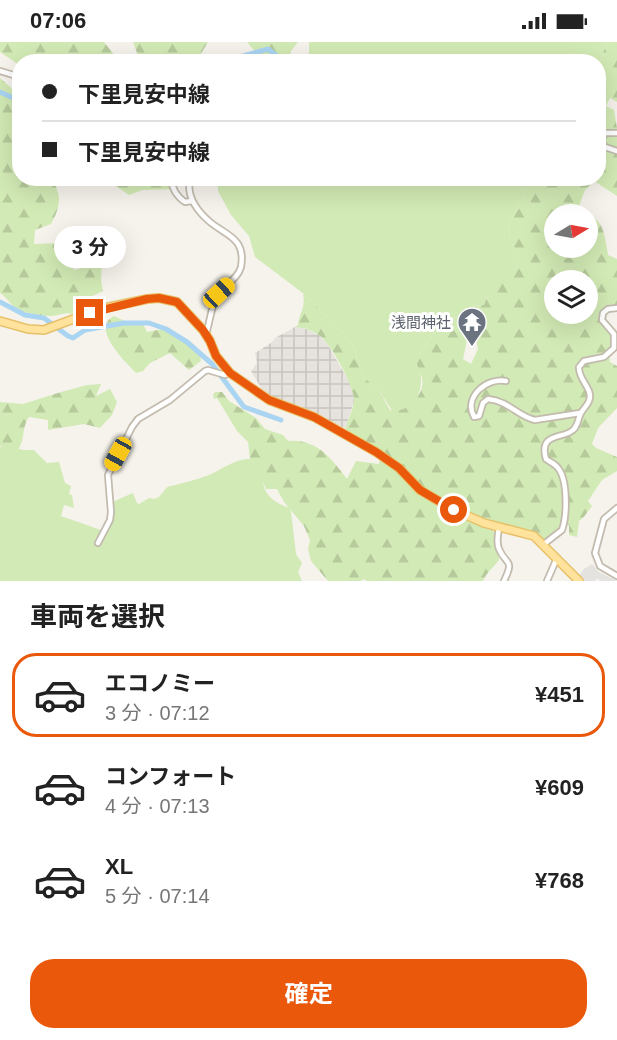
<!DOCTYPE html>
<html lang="ja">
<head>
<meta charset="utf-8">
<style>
  body { margin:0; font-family:Helvetica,"Noto Sans JP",sans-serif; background:#f2f2f2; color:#222; height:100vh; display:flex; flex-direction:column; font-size:22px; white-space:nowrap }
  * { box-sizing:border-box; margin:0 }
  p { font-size:20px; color:#767676 }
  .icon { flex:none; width:33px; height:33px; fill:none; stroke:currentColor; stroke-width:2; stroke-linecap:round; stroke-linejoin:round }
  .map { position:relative; height:539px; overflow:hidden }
  .side { display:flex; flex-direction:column; background:#fff; flex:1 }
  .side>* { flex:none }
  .banner { position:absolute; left:12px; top:12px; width:594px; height:132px; border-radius:24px; box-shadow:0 6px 24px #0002; display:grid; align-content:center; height:132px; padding:0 30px; background:#fff }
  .needle { width:39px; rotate:80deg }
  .controls { position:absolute; left:544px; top:162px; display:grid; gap:12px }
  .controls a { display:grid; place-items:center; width:54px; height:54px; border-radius:50%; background:#fff; box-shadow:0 6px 24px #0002; font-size:30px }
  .end { position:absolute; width:27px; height:27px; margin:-14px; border:8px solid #ea580c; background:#fff; box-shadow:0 0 0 3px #fff }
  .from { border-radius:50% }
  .bubble { position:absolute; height:42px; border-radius:21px; background:#fff; box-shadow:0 6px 24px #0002; font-size:20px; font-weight:700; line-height:42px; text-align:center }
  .car { position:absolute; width:18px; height:36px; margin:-18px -9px; border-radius:8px; box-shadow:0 0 4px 2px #0007; background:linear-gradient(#f5c518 24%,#345 0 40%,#f5c518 0 76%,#345 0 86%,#f5c518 0) }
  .banner b { display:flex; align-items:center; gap:21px; height:57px; font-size:22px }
  .banner b+b { border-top:2px solid #e0e0e0 }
  .banner i { width:15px; height:15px; background:#222 }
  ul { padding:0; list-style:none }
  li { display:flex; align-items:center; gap:18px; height:84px; margin:0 12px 9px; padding:0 18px; border:3px solid transparent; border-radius:24px }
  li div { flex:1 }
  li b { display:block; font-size:22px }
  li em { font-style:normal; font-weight:700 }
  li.current { border-color:#ea580c }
  li>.icon { width:54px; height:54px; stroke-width:1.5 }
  h2 { padding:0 30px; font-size:27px; line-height:72px }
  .primary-button { display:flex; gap:12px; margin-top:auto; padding:12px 30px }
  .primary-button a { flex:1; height:69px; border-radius:24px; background:#ea580c; color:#fff; font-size:24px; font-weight:700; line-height:69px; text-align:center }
  .status { display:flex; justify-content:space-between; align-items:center; height:42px; padding:0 30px; background:#fff; direction:ltr }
  .status svg { height:16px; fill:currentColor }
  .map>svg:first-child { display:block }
</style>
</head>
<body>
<div class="status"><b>07:06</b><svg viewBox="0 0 49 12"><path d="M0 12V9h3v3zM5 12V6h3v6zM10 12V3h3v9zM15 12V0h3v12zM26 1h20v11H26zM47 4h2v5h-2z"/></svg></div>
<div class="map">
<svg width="617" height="539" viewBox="0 0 617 539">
  <defs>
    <pattern id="industrial-grid" width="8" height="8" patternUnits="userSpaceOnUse" patternTransform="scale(1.5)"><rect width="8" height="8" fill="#e6e2dd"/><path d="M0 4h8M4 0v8" fill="none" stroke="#c7c3be"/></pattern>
    <pattern id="forest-firs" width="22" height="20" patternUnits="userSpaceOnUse" patternTransform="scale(1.5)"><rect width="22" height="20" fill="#d2eab5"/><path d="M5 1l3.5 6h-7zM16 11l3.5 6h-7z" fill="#b6ca9c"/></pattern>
  </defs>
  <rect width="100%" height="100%" fill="#f6f3ec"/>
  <path fill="url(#industrial-grid)" d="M 295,285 L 301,285 L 319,293 L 328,303 L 352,345 L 354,360 L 345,387 L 306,367 L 264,351 L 251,329 L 257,321 L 255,311 L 271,301 L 275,296 Z"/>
  <g fill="#d2eab5">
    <path d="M 309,0 L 607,0 L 599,22 L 598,20 L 309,19 Z"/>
    <path d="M 221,136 L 529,137 C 526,142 526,146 524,151 C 517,174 497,185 518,210 C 519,235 510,226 498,237 C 490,245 488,253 484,263 L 471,264 L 433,292 L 419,313 C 422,339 426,365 393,370 L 378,347 L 363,335 L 355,308 L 345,293 L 304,252 L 255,215 L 249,194 L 231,173 L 218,149 L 218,140 Z"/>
    <path d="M 5,404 L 24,408 L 34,408 L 47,421 L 59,420 L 65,441 L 71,444 L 69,452 L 72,453 L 74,466 L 64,463 L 61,474 L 101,488 L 109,478 L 107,462 L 110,461 L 133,451 L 137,461 L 139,462 L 149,456 L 154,457 L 159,455 L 167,445 C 182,441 196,438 209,433 C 221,428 236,416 250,417 L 264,430 C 259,450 273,461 290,466 L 291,470 L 296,512 L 302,521 L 298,530 L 302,539 L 0,539 L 0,405 Z"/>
  </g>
  <g fill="url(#forest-firs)" fill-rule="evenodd">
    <path d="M 0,0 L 104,0 L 119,19 L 20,20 L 19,23 L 0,10 Z"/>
    <path d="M 133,0 L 208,0 L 196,20 L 140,19 Z"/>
    <path d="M 247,0 L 298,0 L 291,9 L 289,19 L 257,20 L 256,11 Z"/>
    <path d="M 607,0 L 617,0 L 617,60 L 610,56 L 606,64 L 614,68 L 617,86 L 617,154 L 594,139 L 585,148 L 579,164 C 604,181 603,184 608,213 L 617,217 L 617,265 L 604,268 L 602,278 L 612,292 L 613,305 C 610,308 608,311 605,313 C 595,319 583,312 578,325 L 588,348 L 588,358 L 573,386 L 568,390 L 550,395 L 543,414 C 568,436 566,457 561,488 L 544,499 L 530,488 L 484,479 L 428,451 L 401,424 L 378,407 L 345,390 C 346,380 353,370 354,359 C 355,346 331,302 320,294 C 314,289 303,285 295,285 L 298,283 C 299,272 306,265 303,253 L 304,252 L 345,293 L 355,308 L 363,335 L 378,347 L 390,368 C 406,373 426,352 422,336 C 421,329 417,325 416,318 L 433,292 L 471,264 L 484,263 C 488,254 490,243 497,237 C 510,226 519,235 518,210 C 497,185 517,174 524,151 C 526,146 526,142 529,137 L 598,136 L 599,22 ZM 555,172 L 588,172 L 588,206 L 555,206 ZM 555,238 L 588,238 L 588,272 L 555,272 ZM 475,293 L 478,307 L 471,322 L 463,317 L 467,298 Z"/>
    <path d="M 0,36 L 19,53 L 20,136 L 56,137 C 54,145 59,149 59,157 C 59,166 55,175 51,182 L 35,188 L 34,202 L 60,201 L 74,228 L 102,221 L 101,238 L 103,249 L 88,256 L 91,268 L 78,274 C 65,268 62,274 50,274 C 42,274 29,271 21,269 C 12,266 8,256 0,251 Z"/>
    <path d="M 91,137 L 167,137 L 176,147 L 143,148 L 129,153 L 110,140 L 98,141 Z"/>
    <path d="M 114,274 L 129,281 L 142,280 L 147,290 L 168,286 L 189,301 L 200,312 L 201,319 L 189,328 L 170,311 L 150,321 L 143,329 L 136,331 C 125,319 90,286 114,274 Z"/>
    <path d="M 609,313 L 610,320 L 617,324 L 617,366 L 598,386 L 592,402 L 596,406 L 617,415 L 617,429 L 602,438 L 588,459 L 592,464 L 583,476 L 579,479 L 577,495 L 569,493 L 569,483 L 565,483 L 564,436 L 546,414 C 548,396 553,397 569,392 L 591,358 L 580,331 L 582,321 Z"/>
    <path d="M 101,342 L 96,354 L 110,347 L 117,360 L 112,373 L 100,386 L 84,382 L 48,388 L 48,378 L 29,375 C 21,387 26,395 18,408 L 0,404 L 0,360 L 23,362 L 61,350 L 87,343 Z"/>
    <path d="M 215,350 L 222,350 L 229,359 L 256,376 L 265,387 L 283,393 L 288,399 C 317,397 331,416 347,437 L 356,419 L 379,422 L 380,414 C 417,444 448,474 494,489 L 499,518 C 493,526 487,530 483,539 L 366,539 L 365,537 L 360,539 L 328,539 L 311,519 L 308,507 L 310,498 L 304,484 L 284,460 L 277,447 L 266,447 L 262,438 L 263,430 L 250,417 L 248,400 L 237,389 L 217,356 L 214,357 L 213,353 Z"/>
  </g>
  <path fill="#e5e3e0" d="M 592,522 L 599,530 L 617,539 L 600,539 L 598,536 L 595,539 L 581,539 L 578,536 L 584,527 Z"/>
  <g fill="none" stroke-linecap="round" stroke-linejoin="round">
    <g stroke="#a9d4f2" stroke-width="5">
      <path d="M 222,20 L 268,7 L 285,20"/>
      <path d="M 0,50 L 20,59"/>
      <path d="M 0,260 L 25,273 L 44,276 L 68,294 L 73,296 L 85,288 L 124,281 L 149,281 L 166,287 L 187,300 L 212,322 L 244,365 L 281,378"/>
    </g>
    <g stroke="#c2bbae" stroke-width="8">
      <g id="minor">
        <path d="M 0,29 L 20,35"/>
        <path d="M 617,91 L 605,91 L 601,100 L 605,105 L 617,109"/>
        <path d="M 171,136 C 172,147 176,154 185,160 L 192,159"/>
        <path d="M 190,136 C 186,154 197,169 210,180 C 227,194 246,196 241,225 C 238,237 224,243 217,253 C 213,258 209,283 206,292"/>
        <path d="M 222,140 L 222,136"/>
        <path d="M 506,339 C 487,335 463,355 474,375 L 479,374 L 483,361 L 488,357 C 509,359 517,374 535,378 L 580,371"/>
        <path d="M 617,466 L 604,477 L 595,511 L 600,524 L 617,534"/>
        <path d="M 499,486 C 498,492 496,500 499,507 C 506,524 515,516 504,539"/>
        <path d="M 98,501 L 110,478 L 111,470 L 108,433 L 132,385 L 138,377 L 170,358 L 205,329 L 208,328 L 225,333 L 230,331"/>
        <path d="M 544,502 L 562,488 C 567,474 568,438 558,426 C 555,422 550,420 546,417 C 538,390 564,397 573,388 C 578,384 578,376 581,371 C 583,367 587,364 589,359 C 594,347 578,338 579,325 L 584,319 L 604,315 L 614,306 L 614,292 L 602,278 L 603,271 L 608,267 L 617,266"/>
        <path d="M 547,539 L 557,516"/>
      </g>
    </g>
    <g stroke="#e6c16a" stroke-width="10">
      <path id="major" d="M 0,279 L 28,287 L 44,288 L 100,267 L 147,257 L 159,256 L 177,260 L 203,288 L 210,299 L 216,314 L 230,331 L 269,358 L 314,375 L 376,410 L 399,426 L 420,448 L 454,468 L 484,481 L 534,494 L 579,539"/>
    </g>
    <use href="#minor" stroke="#fff" stroke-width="4.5"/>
    <use href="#major" stroke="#ffe39c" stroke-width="7"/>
  </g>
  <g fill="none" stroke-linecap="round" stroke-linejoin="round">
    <path stroke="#ea580c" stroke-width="8" d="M 90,271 L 147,257 L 159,256 L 177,260 L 203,288 L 210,299 L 216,314 L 230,331 L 269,358 L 314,375 L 376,410 L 399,426 L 420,448 L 454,468"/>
  </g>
  <defs>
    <g id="temple-pin" transform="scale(1.5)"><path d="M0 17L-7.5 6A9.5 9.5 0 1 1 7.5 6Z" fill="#6b7280" stroke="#fff"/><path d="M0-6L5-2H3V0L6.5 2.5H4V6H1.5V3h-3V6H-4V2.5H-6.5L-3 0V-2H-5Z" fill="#fff"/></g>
  </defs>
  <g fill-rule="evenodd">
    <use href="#temple-pin" x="472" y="280"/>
  </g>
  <g text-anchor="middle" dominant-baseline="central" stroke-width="6" stroke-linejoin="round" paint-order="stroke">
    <g font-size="15" fill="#5b616d" stroke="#fff" text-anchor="end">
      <text x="451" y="280">浅間神社</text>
    </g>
  </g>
</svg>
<div class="controls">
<a><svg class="needle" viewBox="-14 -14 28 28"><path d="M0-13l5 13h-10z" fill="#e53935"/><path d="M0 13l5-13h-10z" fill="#767676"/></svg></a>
<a><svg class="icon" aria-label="layers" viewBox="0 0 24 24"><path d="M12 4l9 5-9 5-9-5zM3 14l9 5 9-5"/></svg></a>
</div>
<i class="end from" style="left:454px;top:468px"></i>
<i class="end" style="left:90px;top:271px"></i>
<div class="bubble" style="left:54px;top:184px;width:72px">3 分</div>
<i class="car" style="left:219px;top:251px;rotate:47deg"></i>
<i class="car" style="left:118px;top:412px;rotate:209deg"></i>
<div class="banner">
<b><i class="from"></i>下里見安中線</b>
<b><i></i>下里見安中線</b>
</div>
</div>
<section class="side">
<h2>車両を選択</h2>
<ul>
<li class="current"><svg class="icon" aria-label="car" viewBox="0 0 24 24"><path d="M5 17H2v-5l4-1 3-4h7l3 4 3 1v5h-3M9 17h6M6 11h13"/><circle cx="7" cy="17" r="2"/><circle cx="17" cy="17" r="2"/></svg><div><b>エコノミー</b><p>3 分 · 07:12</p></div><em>¥451</em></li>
<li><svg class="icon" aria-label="car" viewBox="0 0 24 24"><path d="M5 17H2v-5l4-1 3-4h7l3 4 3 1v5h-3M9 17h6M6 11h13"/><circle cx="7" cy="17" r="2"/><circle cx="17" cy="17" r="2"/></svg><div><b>コンフォート</b><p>4 分 · 07:13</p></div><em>¥609</em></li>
<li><svg class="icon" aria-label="car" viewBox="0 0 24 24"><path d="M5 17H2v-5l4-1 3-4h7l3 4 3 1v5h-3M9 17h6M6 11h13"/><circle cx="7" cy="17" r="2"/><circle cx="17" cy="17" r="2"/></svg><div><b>XL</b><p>5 分 · 07:14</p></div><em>¥768</em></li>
</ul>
<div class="primary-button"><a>確定</a></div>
</section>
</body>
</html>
